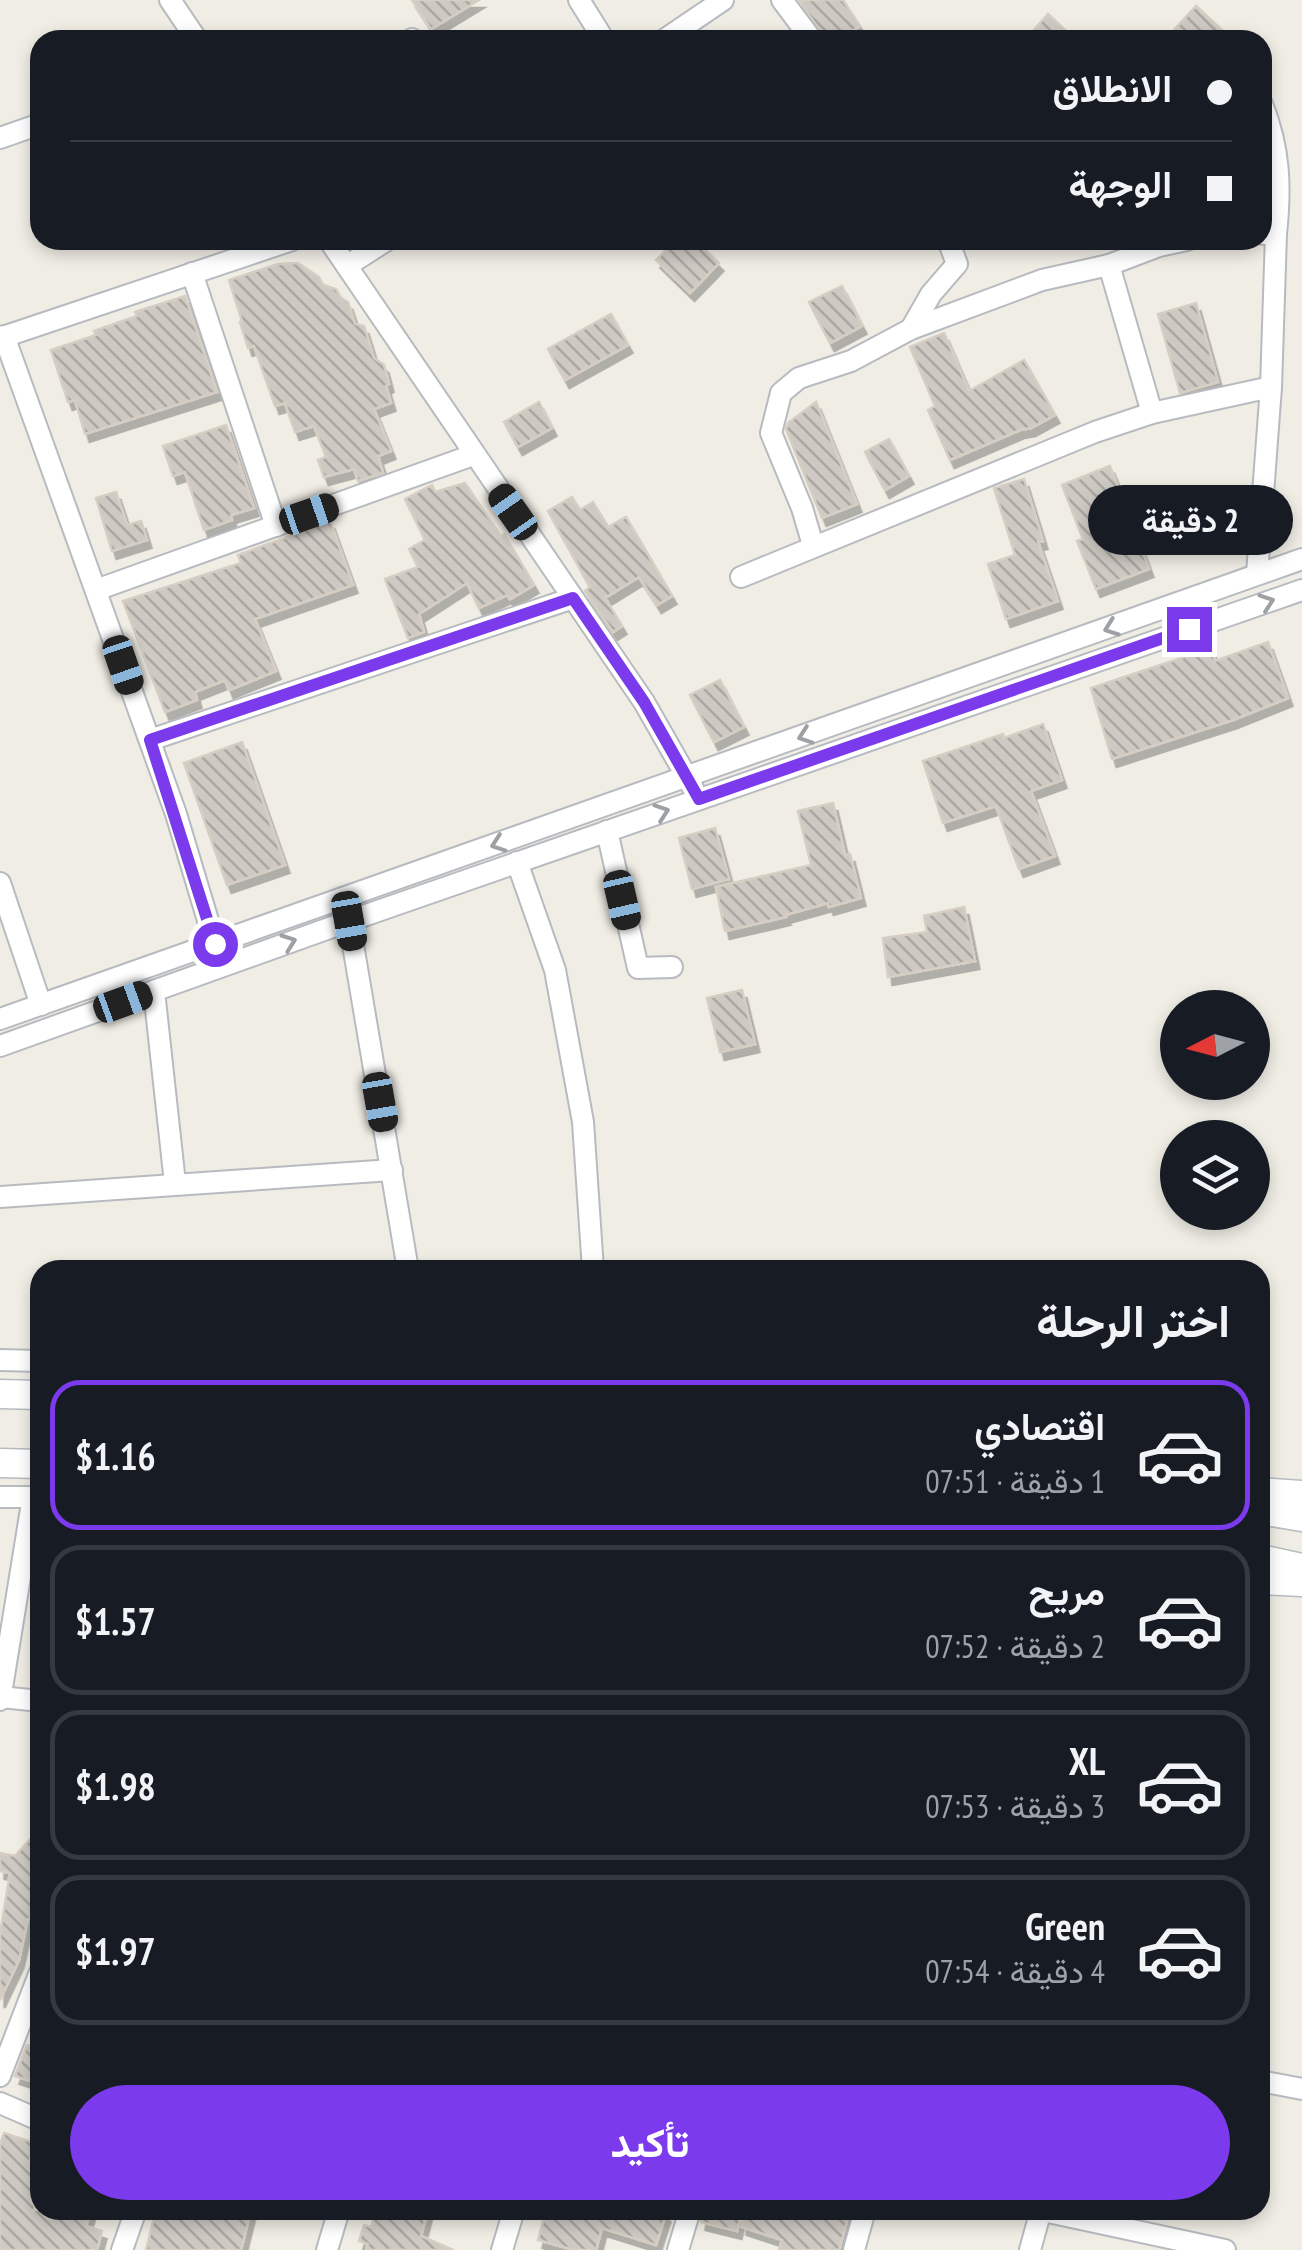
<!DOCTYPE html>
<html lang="ar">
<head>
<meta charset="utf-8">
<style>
  body { margin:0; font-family:"PT Sans Narrow",Vazirmatn,sans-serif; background:#242831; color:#f1f3f6; direction:rtl; height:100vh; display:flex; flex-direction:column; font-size:38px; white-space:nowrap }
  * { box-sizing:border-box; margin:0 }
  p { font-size:32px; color:#9ea1a6 }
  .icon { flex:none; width:55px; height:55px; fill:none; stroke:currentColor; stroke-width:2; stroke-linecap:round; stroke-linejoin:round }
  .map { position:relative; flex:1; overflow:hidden; direction:ltr }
  .side { position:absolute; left:30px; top:1260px; width:1240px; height:960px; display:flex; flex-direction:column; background:#171b24; border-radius:30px; box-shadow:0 5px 15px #0003; direction:rtl }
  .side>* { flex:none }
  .guide { position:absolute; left:30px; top:30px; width:1242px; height:220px; border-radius:30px; box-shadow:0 5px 15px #0003; direction:rtl; display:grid; align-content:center; height:220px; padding:0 40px; background:#171b24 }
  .needle { width:65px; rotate:264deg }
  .tools { position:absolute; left:1160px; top:990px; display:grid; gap:20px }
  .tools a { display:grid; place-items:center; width:110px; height:110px; border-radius:50%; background:#171b24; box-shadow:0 5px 15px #0003; font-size:50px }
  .end { position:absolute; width:45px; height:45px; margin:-22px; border:12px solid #7c3aed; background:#fff; box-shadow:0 0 0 5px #fff }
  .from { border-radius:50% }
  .bubble { position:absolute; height:70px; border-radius:35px; background:#171b24; box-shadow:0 5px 15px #0003; font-size:32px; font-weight:700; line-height:70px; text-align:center; direction:rtl }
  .car { position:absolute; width:30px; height:60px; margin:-30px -15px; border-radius:12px; box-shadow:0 0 8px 2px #0007; background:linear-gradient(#222 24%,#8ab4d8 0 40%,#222 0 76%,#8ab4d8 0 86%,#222 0) }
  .guide b { display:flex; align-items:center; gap:35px; height:95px; font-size:38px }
  .guide b+b { border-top:2px solid #363941 }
  .guide i { width:25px; height:25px; background:#f1f3f6 }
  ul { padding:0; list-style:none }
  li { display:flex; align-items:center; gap:30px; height:150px; margin:0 20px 15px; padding:0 20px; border:5px solid #363941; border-radius:30px }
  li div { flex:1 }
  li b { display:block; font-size:38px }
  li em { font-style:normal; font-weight:700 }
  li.current { border-color:#7c3aed }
  li>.icon { width:90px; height:90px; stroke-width:1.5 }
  h2 { padding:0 40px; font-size:45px; line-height:120px }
  .action { display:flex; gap:20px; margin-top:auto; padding:20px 40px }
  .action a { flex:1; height:115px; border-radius:60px; background:#7c3aed; color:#fff; font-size:40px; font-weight:700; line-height:115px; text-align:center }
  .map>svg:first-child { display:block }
</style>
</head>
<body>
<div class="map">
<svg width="1302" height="2250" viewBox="0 0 1302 2250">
  <defs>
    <pattern id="building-back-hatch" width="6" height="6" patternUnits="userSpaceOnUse" patternTransform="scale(2.5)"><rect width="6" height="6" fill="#cec9c3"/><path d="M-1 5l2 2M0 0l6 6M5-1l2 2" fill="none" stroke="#aaa7a2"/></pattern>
    <filter id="shadow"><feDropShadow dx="4.5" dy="8" stdDeviation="0" flood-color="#0004"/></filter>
  </defs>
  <rect width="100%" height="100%" fill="#f0ede5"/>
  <g fill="url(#building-back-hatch)" stroke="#d6cec2" stroke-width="2.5" filter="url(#shadow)">
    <path d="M 412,0 L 479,0 L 431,29 Z"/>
    <path d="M 799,0 L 843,0 L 860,26 L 838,40 L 826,40 Z"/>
    <path d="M 1196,6 L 1233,40 L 1186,40 L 1174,30 Z"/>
    <path d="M 1048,14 L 1076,40 L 1025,40 Z"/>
    <path d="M 676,240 L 695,240 L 719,263 L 690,293 L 656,260 Z"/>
    <path d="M 298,263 L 319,277 L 323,285 L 336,289 L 341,298 L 348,302 L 355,324 L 364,326 L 374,358 L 384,365 L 389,384 L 386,386 L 391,403 L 374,409 L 391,451 L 378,456 L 383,473 L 358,481 L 354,469 L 324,477 L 318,460 L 326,457 L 314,426 L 295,432 L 285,403 L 275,406 L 254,346 L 248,348 L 240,322 L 242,321 L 229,280 L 278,264 Z"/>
    <path d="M 842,286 L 862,326 L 830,343 L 809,302 Z"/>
    <path d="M 185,296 L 217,392 L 85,434 L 75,400 L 68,402 L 51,350 L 96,335 L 94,331 L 137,316 L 135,312 Z"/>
    <path d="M 1196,303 L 1218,382 L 1180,393 L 1158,314 Z"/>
    <path d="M 611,314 L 628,345 L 565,380 L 548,349 Z"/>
    <path d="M 944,333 L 969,391 L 1024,360 L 1055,415 L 1031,428 L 1020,430 L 950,460 L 928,410 L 935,406 L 910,347 Z"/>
    <path d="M 539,402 L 552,428 L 518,447 L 504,422 Z"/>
    <path d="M 816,402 L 857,504 L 822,518 L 786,429 L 788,423 Z"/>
    <path d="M 226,425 L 254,508 L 231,515 L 232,520 L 204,530 L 185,472 L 173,476 L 163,446 Z"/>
    <path d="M 889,439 L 909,476 L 885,490 L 865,452 Z"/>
    <path d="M 1110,466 L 1149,569 L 1096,589 L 1077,541 L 1083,539 L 1062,485 Z"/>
    <path d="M 1024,479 L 1043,541 L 1038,542 L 1058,601 L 1006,619 L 988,564 L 1015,555 L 994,488 Z"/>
    <path d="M 465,483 L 501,536 L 504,534 L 534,585 L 510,599 L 507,595 L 479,608 L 467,583 L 419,614 L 424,632 L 408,638 L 385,579 L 418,567 L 409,549 L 425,540 L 405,499 L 432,485 L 435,492 Z"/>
    <path d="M 116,492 L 127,525 L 141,521 L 147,540 L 112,551 L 96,498 Z"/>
    <path d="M 572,497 L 580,510 L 593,502 L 608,527 L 626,517 L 672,596 L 657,605 L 639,577 L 605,598 L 622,626 L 613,632 L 585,591 L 590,587 L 548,511 Z"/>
    <path d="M 330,521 L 353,585 L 255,619 L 276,671 L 229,690 L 225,680 L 195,692 L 197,700 L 165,712 L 123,601 L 241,563 L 238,555 Z"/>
    <path d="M 1268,642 L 1288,698 L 1233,720 L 1112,759 L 1091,688 L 1211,648 L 1215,661 Z"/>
    <path d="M 720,680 L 744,727 L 714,742 L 690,695 Z"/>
    <path d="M 1043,724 L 1062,780 L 1031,791 L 1055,856 L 1019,869 L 996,806 L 943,823 L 923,761 L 1003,734 L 1004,738 Z"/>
    <path d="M 242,742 L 285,865 L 227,885 L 184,763 Z"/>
    <path d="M 833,803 L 845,855 L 850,854 L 861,898 L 829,907 L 828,903 L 785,915 L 786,917 L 725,931 L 716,887 L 811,865 L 798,811 Z"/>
    <path d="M 715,828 L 729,879 L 692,889 L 679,838 Z"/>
    <path d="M 964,907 L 975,961 L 888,977 L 883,938 L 927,932 L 924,916 Z"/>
    <path d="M 742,990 L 755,1044 L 720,1052 L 707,998 Z"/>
    <path d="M 33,1836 L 32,1857 L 40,1857 L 37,1920 L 28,1919 L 19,1960 L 0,2000 L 0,1934 L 10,1873 L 0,1871 L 0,1853 L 15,1856 Z"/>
    <path d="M 27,2045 L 40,2049 L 40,2084 L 15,2076 Z"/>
    <path d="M 4,2133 L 35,2143 L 29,2163 L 40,2167 L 40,2191 L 34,2210 L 91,2210 L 86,2226 L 102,2231 L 97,2250 L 0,2250 L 0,2145 Z"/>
    <path d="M 156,2210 L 251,2210 L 241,2250 L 146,2250 Z"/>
    <path d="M 376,2210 L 428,2210 L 421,2236 L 453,2250 L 366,2250 L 368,2244 L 359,2241 L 364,2225 L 371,2227 Z"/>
    <path d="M 546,2210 L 654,2210 L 666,2214 L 656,2245 L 602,2228 L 596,2250 L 574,2250 L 538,2240 Z"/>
    <path d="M 703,2210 L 741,2215 L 737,2231 L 701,2222 Z"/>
    <path d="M 744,2210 L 850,2210 L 839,2250 L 779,2250 L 782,2240 L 742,2227 Z"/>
  </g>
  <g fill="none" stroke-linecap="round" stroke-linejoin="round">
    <g stroke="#b7bbc0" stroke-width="24">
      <g id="street">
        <path d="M 170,0 L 197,40"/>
        <path d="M 579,0 L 604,40"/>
        <path d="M 782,0 L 812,40"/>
        <path d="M 412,39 L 413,40"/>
        <path d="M 664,40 L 723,0"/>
        <path d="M 1262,104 C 1280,149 1281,187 1276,234 L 1264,234"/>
        <path d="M 0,138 L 40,124"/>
        <path d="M 329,240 L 644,702 L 693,788"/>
        <path d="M 348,265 L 387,240"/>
        <path d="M 1109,265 L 1152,413"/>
        <path d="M 192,273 L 276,526"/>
        <path d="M 911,329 L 931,294 L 957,264 L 948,240"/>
        <path d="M 4,336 L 176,814 L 215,944"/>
        <path d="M 0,338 L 292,240"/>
        <path d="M 813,545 L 802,508 L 771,433 L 781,393 L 799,378 L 851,361 L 911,329 L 1042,280 L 1109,265 L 1159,246 L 1187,240"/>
        <path d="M 1257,574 L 1271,387 L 1276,234"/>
        <path d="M 741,577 L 1095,432 L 1152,413 L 1271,387"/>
        <path d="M 96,590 L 473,455"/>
        <path d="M 150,740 L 573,598"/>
        <path d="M 607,831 L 638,968 L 672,967"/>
        <path d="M 517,862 L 555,970 L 583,1122 L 593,1270"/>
        <path d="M 0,883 L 41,1005"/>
        <path d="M 349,921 L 408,1270"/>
        <path d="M 154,991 L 175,1183"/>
        <path d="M 0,1019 L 1302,559"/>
        <path d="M 0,1046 L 349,921 L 1302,590"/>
        <path d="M 0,1197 L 392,1170"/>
        <path d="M 0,1360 L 40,1361"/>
        <path d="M 0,1497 L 40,1497"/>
        <path d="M 0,1697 L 40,1701"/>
        <path d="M 0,1700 L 33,1497"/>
        <path d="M 0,2076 L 40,1972"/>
        <path d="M 1260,2081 L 1302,2089"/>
        <path d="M 0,2103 L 37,2119"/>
        <path d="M 1039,2210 L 1225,2250"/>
        <path d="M 122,2250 L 136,2210"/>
        <path d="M 327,2250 L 339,2210"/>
        <path d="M 502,2250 L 514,2210"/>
        <path d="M 678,2250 L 690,2210"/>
        <path d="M 854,2250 L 865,2210"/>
        <path d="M 1030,2250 L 1041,2210"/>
      </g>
    </g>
    <g stroke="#b6bbc0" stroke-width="31">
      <g id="secondary">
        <path d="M 0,1394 L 40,1395"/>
        <path d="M 0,1463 L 40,1464"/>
        <path d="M 1260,1492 L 1302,1495"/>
        <path d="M 1260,1510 L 1302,1517"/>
        <path d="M 1260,1559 L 1302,1568"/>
        <path d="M 1260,1580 L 1302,1582"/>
      </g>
    </g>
    <use href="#street" stroke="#fff" stroke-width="20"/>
    <use href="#secondary" stroke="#fff" stroke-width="28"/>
  </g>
  <defs><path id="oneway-chevron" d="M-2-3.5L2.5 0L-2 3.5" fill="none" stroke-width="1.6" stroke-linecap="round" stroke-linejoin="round" transform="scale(2.5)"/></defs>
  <g stroke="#9da1a4">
    <use href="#oneway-chevron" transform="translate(1267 602) rotate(-19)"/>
    <use href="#oneway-chevron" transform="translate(1111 628) rotate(160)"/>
    <use href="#oneway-chevron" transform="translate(805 736) rotate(161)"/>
    <use href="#oneway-chevron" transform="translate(662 812) rotate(-19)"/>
    <use href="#oneway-chevron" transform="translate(498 844) rotate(161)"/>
    <use href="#oneway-chevron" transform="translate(289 942) rotate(-20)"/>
  </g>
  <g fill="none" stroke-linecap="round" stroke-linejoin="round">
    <path stroke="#7c3aed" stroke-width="12" d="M 215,944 L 150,740 L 573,598 L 644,702 L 699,799 L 1189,629"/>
  </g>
</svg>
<div class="tools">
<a><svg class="needle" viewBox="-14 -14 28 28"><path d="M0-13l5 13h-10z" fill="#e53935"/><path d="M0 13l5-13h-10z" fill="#9ea1a6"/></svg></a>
<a><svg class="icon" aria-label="layers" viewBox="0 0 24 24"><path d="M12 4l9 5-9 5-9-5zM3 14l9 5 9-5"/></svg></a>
</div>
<i class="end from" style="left:215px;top:944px"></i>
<i class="end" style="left:1189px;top:629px"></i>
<div class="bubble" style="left:1088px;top:485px;width:205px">2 دقيقة</div>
<i class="car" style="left:513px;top:512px;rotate:325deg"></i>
<i class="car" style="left:309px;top:514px;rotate:71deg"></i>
<i class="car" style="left:123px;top:665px;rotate:161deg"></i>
<i class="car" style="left:622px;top:900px;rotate:167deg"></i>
<i class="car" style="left:349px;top:921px;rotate:170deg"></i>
<i class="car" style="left:123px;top:1002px;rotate:70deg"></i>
<i class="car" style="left:380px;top:1102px;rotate:170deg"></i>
<div class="guide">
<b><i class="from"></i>الانطلاق</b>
<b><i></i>الوجهة</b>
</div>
<section class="side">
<h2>اختر الرحلة</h2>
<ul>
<li class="current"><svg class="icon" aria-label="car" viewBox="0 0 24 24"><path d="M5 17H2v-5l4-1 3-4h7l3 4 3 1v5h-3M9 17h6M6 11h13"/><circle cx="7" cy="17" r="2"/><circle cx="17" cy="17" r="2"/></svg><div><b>اقتصادي</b><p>1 دقيقة · 07:51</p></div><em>$1.16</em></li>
<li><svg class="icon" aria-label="car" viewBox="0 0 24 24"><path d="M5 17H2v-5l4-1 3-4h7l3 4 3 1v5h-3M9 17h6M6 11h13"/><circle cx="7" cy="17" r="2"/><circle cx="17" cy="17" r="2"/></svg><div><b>مريح</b><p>2 دقيقة · 07:52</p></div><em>$1.57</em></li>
<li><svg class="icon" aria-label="car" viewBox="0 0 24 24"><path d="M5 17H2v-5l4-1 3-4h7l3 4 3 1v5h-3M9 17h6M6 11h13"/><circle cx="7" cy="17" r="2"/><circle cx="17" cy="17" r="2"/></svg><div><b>XL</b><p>3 دقيقة · 07:53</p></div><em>$1.98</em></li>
<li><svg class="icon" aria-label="car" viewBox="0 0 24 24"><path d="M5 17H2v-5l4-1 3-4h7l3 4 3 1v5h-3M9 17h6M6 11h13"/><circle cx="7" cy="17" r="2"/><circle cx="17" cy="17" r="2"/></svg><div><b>Green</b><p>4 دقيقة · 07:54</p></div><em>$1.97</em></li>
</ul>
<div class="action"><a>تأكيد</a></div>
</section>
</div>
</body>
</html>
